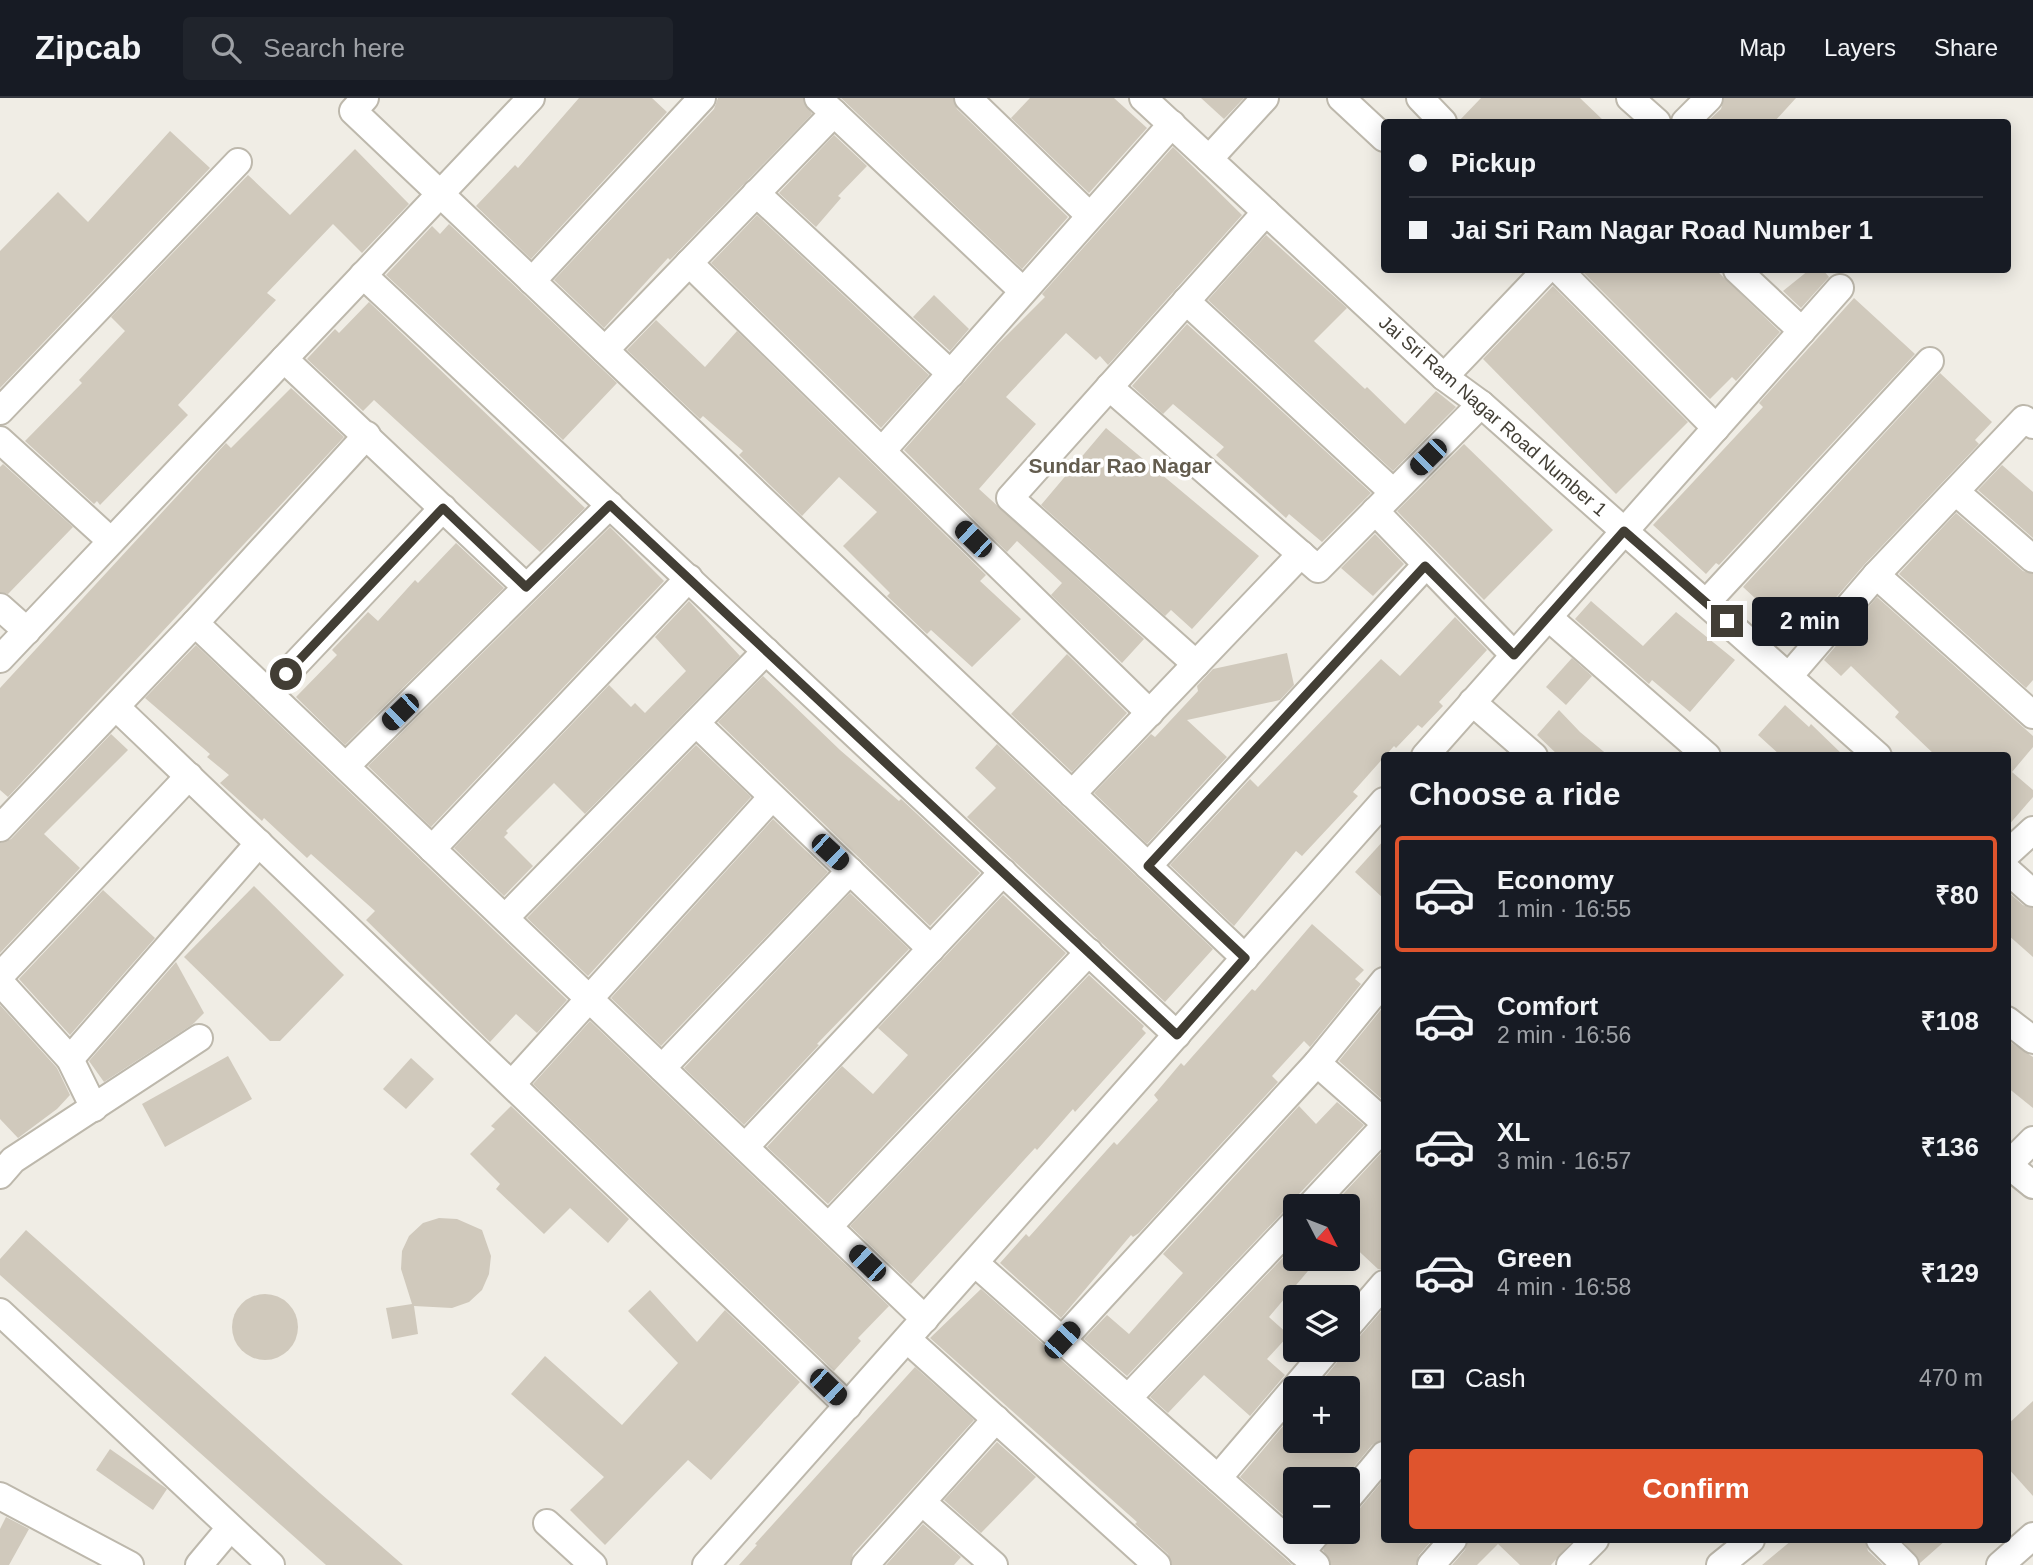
<!DOCTYPE html>
<html lang="en">
<head>
<meta charset="utf-8">
<style>
  body { margin:0; font-family:Helvetica,sans-serif; background:#20242c; color:#f1f3f6; height:100vh; display:flex; flex-direction:column; font-size:26px; white-space:nowrap }
  * { box-sizing:border-box; margin:0 }
  p { font-size:23px; color:#9ea1a6 }
  .icon { flex:none; width:38px; height:38px; fill:none; stroke:currentColor; stroke-width:2; stroke-linecap:round; stroke-linejoin:round }
  .map { position:relative; flex:1; overflow:hidden }
  .details { position:absolute; left:1381px; top:654px; width:630px; height:791px; display:flex; flex-direction:column; background:#171b24; border-radius:7px; box-shadow:0 4px 18px #0003 }
  .details>* { flex:none }
  .guide { position:absolute; left:1381px; top:21px; width:630px; height:154px; border-radius:7px; box-shadow:0 4px 18px #0003; display:grid; align-content:center; height:154px; padding:0 28px; background:#171b24 }
  .needle { width:46px; rotate:132deg }
  .fabs { position:absolute; left:1283px; top:1096px; display:grid; gap:14px }
  .fabs a { display:grid; place-items:center; width:77px; height:77px; border-radius:7px; background:#171b24; box-shadow:0 4px 18px #0003; font-size:35px }
  .end { position:absolute; width:32px; height:32px; margin:-16px; border:9px solid #423e35; background:#fff; box-shadow:0 0 0 4px #fff }
  .from { border-radius:50% }
  .bubble { position:absolute; height:49px; border-radius:7px; background:#171b24; box-shadow:0 4px 18px #0003; font-size:23px; font-weight:700; line-height:49px; text-align:center }
  .car { position:absolute; width:21px; height:42px; margin:-21px -10px; border-radius:9px; box-shadow:0 0 5px 2px #0007; background:linear-gradient(#222 24%,#8ab4d8 0 40%,#222 0 76%,#8ab4d8 0 86%,#222 0) }
  .guide b { display:flex; align-items:center; gap:24px; height:66px; font-size:26px }
  .guide b+b { border-top:2px solid #363941 }
  .guide i { width:18px; height:18px; background:#f1f3f6 }
  ul { padding:0; list-style:none }
  li { display:flex; align-items:center; gap:21px; height:116px; margin:0 14px 10px; padding:0 14px; border:4px solid transparent; border-radius:7px }
  li div { flex:1 }
  li b { display:block; font-size:26px }
  li em { font-style:normal; font-weight:700 }
  li.active { border-color:#df542d }
  li>.icon { width:63px; height:63px; stroke-width:1.5 }
  h2 { padding:0 28px; font-size:32px; line-height:84px }
  .pay { display:flex; align-items:center; gap:18px; height:77px; padding:0 28px; font-size:26px }
  .pay p { margin-inline-start:auto }
  .button { display:flex; gap:14px; margin-top:auto; padding:14px 28px }
  .button a { flex:1; height:80px; border-radius:7px; background:#df542d; color:#fff; font-size:28px; font-weight:700; line-height:80px; text-align:center }
  header { display:flex; align-items:center; gap:42px; box-sizing:border-box; height:98px; padding:0 35px; background:#171b24; border-bottom:2px solid #363941 }
  header strong { font-size:33px }
  nav { display:flex; gap:38px; margin-inline-start:auto; font-size:24px }
  .search { width:490px; height:63px; background:#20242c; display:flex; align-items:center; gap:18px; box-sizing:border-box; padding:0 24px; border-radius:7px; color:#9ea1a6; font-size:26px }
  .map>svg:first-child { display:block }
</style>
</head>
<body>
<header>
<strong>Zipcab</strong>
<div class="search"><svg class="icon" aria-label="search" viewBox="0 0 24 24"><circle cx="10" cy="10" r="6"/><path d="M15 15l6 6"/></svg>Search here</div>
<nav><a>Map</a><a>Layers</a><a>Share</a></nav>
</header>
<div class="map">
<svg width="2033" height="1467" viewBox="0 0 2033 1467">
  <rect width="100%" height="100%" fill="#f0ede5"/>
  <g fill="#d0c9bc">
    <path d="M 579,0 L 652,0 L 667,14 L 531,161 L 476,108 L 515,67 L 518,70 Z"/>
    <path d="M 718,0 L 803,0 L 812,16 L 670,162 L 668,160 L 604,230 L 554,182 L 714,11 Z"/>
    <path d="M 841,0 L 953,0 L 957,11 L 1068,119 L 1022,171 Z"/>
    <path d="M 1030,0 L 1114,0 L 1147,30 L 1089,95 L 1011,20 Z"/>
    <path d="M 1201,0 L 1244,0 L 1224,21 Z"/>
    <path d="M 1481,0 L 1580,0 L 1605,24 L 1458,24 Z"/>
    <path d="M 1724,0 L 1796,0 L 1774,24 L 1707,24 L 1721,11 Z"/>
    <path d="M 170,33 L 210,70 L 0,290 L 0,153 L 58,94 L 88,124 Z"/>
    <path d="M 834,37 L 867,68 L 838,98 L 841,100 L 816,129 L 779,95 Z"/>
    <path d="M 1173,49 L 1242,117 L 1108,267 L 1100,258 L 1096,262 L 1066,235 L 1006,299 L 1036,326 L 979,391 L 1144,541 L 1122,565 L 1051,497 L 1062,485 L 1017,443 L 1007,454 L 904,352 L 997,247 L 1045,199 L 1042,196 Z"/>
    <path d="M 355,51 L 409,106 L 362,155 L 333,126 L 267,195 L 276,202 L 178,307 L 188,317 L 100,407 L 97,403 L 94,406 L 25,343 L 82,285 L 79,282 L 125,233 L 111,219 L 248,77 L 290,117 Z"/>
    <path d="M 757,117 L 929,277 L 881,330 L 711,165 Z"/>
    <path d="M 449,126 L 617,285 L 563,342 L 386,177 L 432,128 L 440,136 Z"/>
    <path d="M 1266,137 L 1347,210 L 1314,243 L 1365,291 L 1367,289 L 1405,326 L 1436,293 L 1456,309 L 1393,373 L 1208,202 Z"/>
    <path d="M 1581,172 L 1716,172 L 1780,234 L 1736,283 L 1732,279 L 1710,301 Z"/>
    <path d="M 1809,172 L 1823,172 L 1829,179 L 1801,210 L 1783,193 Z"/>
    <path d="M 1553,188 L 1688,324 L 1616,396 L 1483,261 Z"/>
    <path d="M 934,197 L 969,231 L 950,253 L 913,219 Z"/>
    <path d="M 1854,200 L 1915,256 L 1719,467 L 1716,465 L 1706,476 L 1653,427 L 1763,309 L 1759,305 Z"/>
    <path d="M 369,204 L 585,410 L 540,454 L 374,302 L 363,313 L 307,261 L 335,231 L 339,235 Z"/>
    <path d="M 656,222 L 705,269 L 737,233 L 986,477 L 980,483 L 1021,521 L 972,569 L 931,532 L 927,536 L 887,498 L 890,495 L 843,448 L 877,414 L 839,379 L 802,418 L 739,357 L 743,353 L 703,318 L 700,321 L 627,252 Z"/>
    <path d="M 1187,226 L 1371,395 L 1322,444 L 1289,416 L 1286,420 L 1216,357 L 1224,349 L 1173,306 L 1163,316 L 1132,288 Z"/>
    <path d="M 1940,275 L 1992,324 L 1975,342 L 1979,346 L 1864,467 L 1801,540 L 1797,539 L 1743,489 Z"/>
    <path d="M 291,290 L 344,339 L 8,699 L 0,692 L 0,590 L 226,345 L 231,350 Z"/>
    <path d="M 1106,330 L 1259,458 L 1192,531 L 1171,512 L 1165,518 L 1041,407 Z"/>
    <path d="M 1464,346 L 1553,432 L 1484,502 L 1397,413 Z"/>
    <path d="M 3,366 L 73,429 L 8,496 L 0,494 L 0,369 Z"/>
    <path d="M 2002,367 L 2033,394 L 2033,440 L 1978,392 Z"/>
    <path d="M 1956,415 L 2023,473 L 2033,476 L 2033,582 L 2026,590 L 1899,476 Z"/>
    <path d="M 610,429 L 664,483 L 431,729 L 368,668 Z"/>
    <path d="M 1375,436 L 1404,466 L 1373,498 L 1341,470 Z"/>
    <path d="M 456,445 L 504,490 L 345,647 L 296,599 L 337,557 L 332,552 L 368,514 L 378,523 L 415,482 L 418,485 Z"/>
    <path d="M 1877,499 L 2033,638 L 2033,649 L 2012,674 L 2033,692 L 2033,699 L 2007,729 L 2007,658 L 1936,658 L 1895,619 L 1899,614 L 1851,568 L 1841,578 L 1824,562 Z"/>
    <path d="M 689,503 L 740,558 L 585,716 L 554,685 L 506,733 L 508,735 L 504,739 L 533,768 L 504,798 L 454,750 L 609,587 L 631,609 L 635,605 L 645,615 L 686,573 L 655,539 Z"/>
    <path d="M 1591,503 L 1643,548 L 1676,514 L 1735,562 L 1690,614 L 1652,582 L 1649,586 L 1575,521 Z"/>
    <path d="M 1455,519 L 1487,552 L 1439,604 L 1443,608 L 1422,630 L 1418,627 L 1396,650 L 1394,648 L 1353,694 L 1358,698 L 1302,758 L 1296,753 L 1234,828 L 1170,767 L 1250,681 L 1258,689 L 1381,561 L 1400,578 Z"/>
    <path d="M 196,547 L 567,902 L 537,935 L 516,916 L 490,944 L 366,822 L 375,813 L 311,756 L 307,760 L 264,720 L 262,723 L 220,685 L 229,677 L 207,659 L 210,656 L 145,600 Z"/>
    <path d="M 1287,555 L 1294,587 L 1280,602 L 1187,622 L 1227,659 L 1147,746 L 1094,695 L 1151,636 L 1155,639 L 1198,593 L 1197,588 L 1213,571 Z"/>
    <path d="M 1067,556 L 1127,615 L 1072,674 L 1011,616 Z"/>
    <path d="M 1572,560 L 1592,578 L 1566,607 L 1546,589 Z"/>
    <path d="M 763,578 L 840,652 L 899,703 L 901,701 L 980,775 L 930,828 L 718,624 Z"/>
    <path d="M 1785,607 L 1809,629 L 1811,626 L 1844,658 L 1781,658 L 1758,637 Z"/>
    <path d="M 1559,612 L 1580,634 L 1609,658 L 1559,658 L 1537,637 Z"/>
    <path d="M 111,636 L 128,652 L 44,736 L 80,770 L 0,855 L 0,745 L 11,741 Z"/>
    <path d="M 997,646 L 1213,851 L 1165,904 L 967,719 L 996,690 L 975,670 Z"/>
    <path d="M 696,647 L 751,699 L 588,878 L 527,820 Z"/>
    <path d="M 773,721 L 828,774 L 661,948 L 611,900 Z"/>
    <path d="M 1384,742 L 1384,801 L 1355,774 Z"/>
    <path d="M 254,788 L 344,877 L 280,943 L 270,943 L 184,859 Z"/>
    <path d="M 103,792 L 155,840 L 70,937 L 19,881 Z"/>
    <path d="M 2007,793 L 2023,807 L 2033,810 L 2033,859 L 2007,836 Z"/>
    <path d="M 850,795 L 909,851 L 817,946 L 819,947 L 744,1027 L 684,970 Z"/>
    <path d="M 1003,797 L 1066,855 L 828,1106 L 767,1049 L 842,968 L 873,996 L 908,957 L 878,930 Z"/>
    <path d="M 1312,826 L 1364,872 L 1355,881 L 1361,886 L 1310,949 L 1304,943 L 1272,978 L 1278,984 L 1139,1135 L 1133,1139 L 1131,1137 L 1061,1220 L 1000,1165 L 1026,1136 L 1029,1139 L 1114,1044 L 1117,1047 L 1158,1002 L 1154,997 L 1181,965 L 1184,968 L 1252,891 L 1255,893 Z"/>
    <path d="M 176,864 L 204,915 L 193,926 L 104,984 L 89,963 Z"/>
    <path d="M 1089,877 L 1144,928 L 1142,931 L 1146,935 L 1075,1014 L 1073,1011 L 1037,1052 L 1035,1050 L 911,1186 L 850,1128 Z"/>
    <path d="M 0,907 L 57,970 L 70,997 L 57,1011 L 18,1040 L 0,1021 Z"/>
    <path d="M 1384,908 L 1384,1003 L 1339,963 Z"/>
    <path d="M 590,923 L 889,1208 L 858,1240 L 861,1243 L 834,1273 L 533,986 Z"/>
    <path d="M 2007,942 L 2033,959 L 2033,1010 L 2007,989 Z"/>
    <path d="M 228,958 L 252,1001 L 165,1049 L 142,1006 Z"/>
    <path d="M 411,960 L 434,981 L 406,1011 L 383,991 Z"/>
    <path d="M 1337,1004 L 1364,1027 L 1298,1097 L 1295,1109 L 1284,1113 L 1127,1278 L 1084,1241 L 1107,1217 L 1129,1236 L 1183,1175 L 1163,1156 L 1299,1008 L 1316,1026 Z"/>
    <path d="M 511,1008 L 629,1121 L 608,1145 L 570,1110 L 544,1136 L 496,1091 L 500,1086 L 470,1056 L 495,1031 L 491,1028 Z"/>
    <path d="M 1384,1052 L 1384,1171 L 1378,1171 L 1348,1143 L 1348,1108 L 1332,1108 Z"/>
    <path d="M 439,1120 L 457,1121 L 482,1132 L 491,1158 L 489,1176 L 482,1192 L 469,1204 L 452,1210 L 414,1208 L 418,1236 L 392,1241 L 386,1210 L 412,1206 L 401,1171 L 402,1153 L 409,1138 L 423,1125 Z"/>
    <path d="M 26,1132 L 320,1395 L 403,1467 L 326,1467 L 272,1419 L 0,1177 L 0,1161 Z"/>
    <path d="M 1295,1147 L 1295,1160 L 1319,1160 L 1269,1219 L 1289,1237 L 1267,1261 L 1285,1277 L 1250,1318 L 1204,1277 L 1168,1315 L 1150,1299 Z"/>
    <path d="M 981,1191 L 1290,1465 L 1292,1467 L 1172,1467 L 1168,1456 L 1135,1426 L 1137,1424 L 930,1240 Z"/>
    <path d="M 650,1192 L 697,1244 L 725,1212 L 800,1284 L 711,1382 L 688,1362 L 605,1447 L 570,1412 L 604,1379 L 511,1296 L 545,1258 L 622,1327 L 678,1265 L 628,1213 Z"/>
    <circle cx="265" cy="1229" r="33"/>
    <path d="M 1384,1210 L 1384,1342 L 1372,1347 L 1344,1381 L 1295,1381 L 1295,1427 L 1240,1379 L 1295,1314 L 1295,1342 L 1348,1342 L 1348,1290 L 1337,1290 L 1325,1279 L 1348,1251 L 1348,1245 L 1360,1238 Z"/>
    <path d="M 915,1269 L 974,1322 L 853,1456 L 850,1467 L 739,1467 L 757,1447 L 755,1446 Z"/>
    <path d="M 2033,1303 L 2033,1398 L 2007,1369 L 2007,1327 Z"/>
    <path d="M 997,1344 L 1036,1379 L 981,1435 L 944,1402 Z"/>
    <path d="M 110,1351 L 167,1391 L 153,1412 L 96,1372 Z"/>
    <path d="M 1384,1381 L 1384,1442 L 1432,1442 L 1419,1457 L 1416,1467 L 1331,1467 L 1323,1452 L 1334,1433 L 1348,1433 L 1348,1417 L 1360,1410 Z"/>
    <path d="M 6,1419 L 29,1431 L 9,1467 L 0,1467 L 0,1431 Z"/>
    <path d="M 923,1426 L 961,1459 L 954,1467 L 886,1467 Z"/>
    <path d="M 1468,1442 L 1573,1442 L 1551,1467 L 1520,1467 L 1498,1446 L 1477,1467 L 1452,1467 L 1465,1452 Z"/>
    <path d="M 1792,1442 L 1865,1442 L 1868,1453 L 1883,1467 L 1762,1467 Z"/>
    <path d="M 1902,1442 L 1946,1442 L 1920,1465 Z"/>
  </g>
  <g fill="none" stroke-linecap="round" stroke-linejoin="round">
    <g stroke="#bdb8ac" stroke-width="30">
      <g id="street">
        <path d="M 365,0 L 353,13 L 1245,860"/>
        <path d="M 818,0 L 1023,193"/>
        <path d="M 968,0 L 1090,118"/>
        <path d="M 1143,0 L 1444,279 L 1481,306 L 1878,658"/>
        <path d="M 1341,0 L 1384,40"/>
        <path d="M 1420,0 L 1443,24"/>
        <path d="M 1630,0 L 1657,24"/>
        <path d="M 1685,24 L 1709,0"/>
        <path d="M 1209,61 L 1265,0"/>
        <path d="M 756,95 L 951,276"/>
        <path d="M 689,165 L 1150,615"/>
        <path d="M 1559,172 L 1716,330"/>
        <path d="M 1737,172 L 1802,233"/>
        <path d="M 363,177 L 1177,937"/>
        <path d="M 532,183 L 702,0"/>
        <path d="M 1186,203 L 1393,394"/>
        <path d="M 605,252 L 834,15"/>
        <path d="M 284,261 L 526,489"/>
        <path d="M 1444,279 L 1546,172"/>
        <path d="M 1109,289 L 1318,471 L 1481,306"/>
        <path d="M 0,313 L 238,64"/>
        <path d="M 0,342 L 111,443"/>
        <path d="M 882,353 L 1172,26"/>
        <path d="M 1956,394 L 2033,461"/>
        <path d="M 1375,413 L 1514,557"/>
        <path d="M 1876,477 L 2033,617"/>
        <path d="M 1706,505 L 1930,263"/>
        <path d="M 0,509 L 27,533"/>
        <path d="M 1548,519 L 1707,658"/>
        <path d="M 195,525 L 925,1221"/>
        <path d="M 0,561 L 531,0"/>
        <path d="M 1196,566 L 1010,400 L 1266,114"/>
        <path d="M 1789,578 L 1876,477 L 2024,321 L 2033,327"/>
        <path d="M 269,594 L 443,410"/>
        <path d="M 1472,604 L 1534,658"/>
        <path d="M 116,609 L 848,1308"/>
        <path d="M 696,625 L 931,851"/>
        <path d="M 1425,658 L 1840,190"/>
        <path d="M 346,668 L 610,407"/>
        <path d="M 1072,696 L 1301,456"/>
        <path d="M 0,730 L 195,525 L 367,337"/>
        <path d="M 432,751 L 689,480"/>
        <path d="M 2007,756 L 2033,732"/>
        <path d="M 1148,768 L 1425,468"/>
        <path d="M 2007,772 L 2033,795"/>
        <path d="M 505,820 L 766,553"/>
        <path d="M 0,878 L 189,678"/>
        <path d="M 0,884 L 70,961 L 94,1010"/>
        <path d="M 2007,922 L 2033,942"/>
        <path d="M 70,961 L 259,745"/>
        <path d="M 1317,965 L 1384,1024"/>
        <path d="M 662,970 L 850,773"/>
        <path d="M 512,986 L 772,699"/>
        <path d="M 745,1049 L 1003,774"/>
        <path d="M 2007,1066 L 2033,1087"/>
        <path d="M 2007,1068 L 2033,1042"/>
        <path d="M 0,1077 L 13,1062 L 199,940"/>
        <path d="M 1310,1108 L 1384,1029"/>
        <path d="M 829,1128 L 1089,854"/>
        <path d="M 975,1165 L 1316,1467"/>
        <path d="M 0,1214 L 271,1467"/>
        <path d="M 1348,1228 L 1384,1186"/>
        <path d="M 907,1241 L 1157,1467"/>
        <path d="M 1062,1242 L 1317,965 L 1384,883"/>
        <path d="M 1128,1300 L 1295,1124"/>
        <path d="M 1218,1380 L 1328,1251"/>
        <path d="M 0,1398 L 130,1467"/>
        <path d="M 1348,1400 L 1384,1357"/>
        <path d="M 922,1404 L 994,1467"/>
        <path d="M 547,1425 L 593,1467"/>
        <path d="M 1880,1442 L 1905,1467"/>
        <path d="M 1301,1454 L 1319,1433"/>
        <path d="M 199,1467 L 230,1430"/>
        <path d="M 706,1467 L 1384,703"/>
        <path d="M 865,1467 L 996,1321"/>
        <path d="M 1431,1467 L 1453,1442"/>
        <path d="M 1570,1467 L 1595,1442"/>
        <path d="M 1720,1467 L 1751,1442"/>
        <path d="M 2000,1467 L 2033,1438"/>
      </g>
    </g>
    <use href="#street" stroke="#fff" stroke-width="26"/>
  </g>
  <g fill="none" stroke-linecap="round" stroke-linejoin="round">
    <path stroke="#423e35" stroke-width="9" d="M 286,576 L 443,410 L 526,489 L 610,407 L 1177,937 L 1245,860 L 1148,768 L 1425,468 L 1514,557 L 1624,433 L 1727,523"/>
  </g>
  <g text-anchor="middle" dominant-baseline="central" stroke-width="7" stroke-linejoin="round" paint-order="stroke">
    <g font-size="19" fill="#423e35" stroke="#fff">
      <text transform="translate(1493 318) rotate(41)">Jai Sri Ram Nagar Road Number 1</text>
    </g>
    <g font-size="21" font-weight="bold" fill="#635c4e" stroke="#fff">
      <text x="1120" y="367">Sundar Rao Nagar</text>
    </g>
  </g>
</svg>
<div class="fabs">
<a><svg class="needle" viewBox="-14 -14 28 28"><path d="M0-13l5 13h-10z" fill="#e53935"/><path d="M0 13l5-13h-10z" fill="#9ea1a6"/></svg></a>
<a><svg class="icon" aria-label="layers" viewBox="0 0 24 24"><path d="M12 4l9 5-9 5-9-5zM3 14l9 5 9-5"/></svg></a>
<a>+</a>
<a>−</a>
</div>
<i class="end from" style="left:286px;top:576px"></i>
<i class="end" style="left:1727px;top:523px"></i>
<div class="bubble" style="left:1752px;top:499px;width:116px">2 min</div>
<i class="car" style="left:1428px;top:359px;rotate:225deg"></i>
<i class="car" style="left:973px;top:441px;rotate:314deg"></i>
<i class="car" style="left:400px;top:614px;rotate:226deg"></i>
<i class="car" style="left:830px;top:754px;rotate:133deg"></i>
<i class="car" style="left:867px;top:1165px;rotate:314deg"></i>
<i class="car" style="left:1062px;top:1242px;rotate:43deg"></i>
<i class="car" style="left:828px;top:1289px;rotate:134deg"></i>
<div class="guide">
<b><i class="from"></i>Pickup</b>
<b><i></i>Jai Sri Ram Nagar Road Number 1</b>
</div>
<section class="details">
<h2>Choose a ride</h2>
<ul>
<li class="active"><svg class="icon" aria-label="car" viewBox="0 0 24 24"><path d="M5 17H2v-5l4-1 3-4h7l3 4 3 1v5h-3M9 17h6M6 11h13"/><circle cx="7" cy="17" r="2"/><circle cx="17" cy="17" r="2"/></svg><div><b>Economy</b><p>1 min · 16:55</p></div><em>₹80</em></li>
<li><svg class="icon" aria-label="car" viewBox="0 0 24 24"><path d="M5 17H2v-5l4-1 3-4h7l3 4 3 1v5h-3M9 17h6M6 11h13"/><circle cx="7" cy="17" r="2"/><circle cx="17" cy="17" r="2"/></svg><div><b>Comfort</b><p>2 min · 16:56</p></div><em>₹108</em></li>
<li><svg class="icon" aria-label="car" viewBox="0 0 24 24"><path d="M5 17H2v-5l4-1 3-4h7l3 4 3 1v5h-3M9 17h6M6 11h13"/><circle cx="7" cy="17" r="2"/><circle cx="17" cy="17" r="2"/></svg><div><b>XL</b><p>3 min · 16:57</p></div><em>₹136</em></li>
<li><svg class="icon" aria-label="car" viewBox="0 0 24 24"><path d="M5 17H2v-5l4-1 3-4h7l3 4 3 1v5h-3M9 17h6M6 11h13"/><circle cx="7" cy="17" r="2"/><circle cx="17" cy="17" r="2"/></svg><div><b>Green</b><p>4 min · 16:58</p></div><em>₹129</em></li>
</ul>
<div class="pay"><svg class="icon" aria-label="cash" viewBox="0 0 24 24"><path d="M3 7h18v10H3z"/><circle cx="12" cy="12" r="2"/></svg>Cash<p>470 m</p></div>
<div class="button"><a>Confirm</a></div>
</section>
</div>
</body>
</html>
